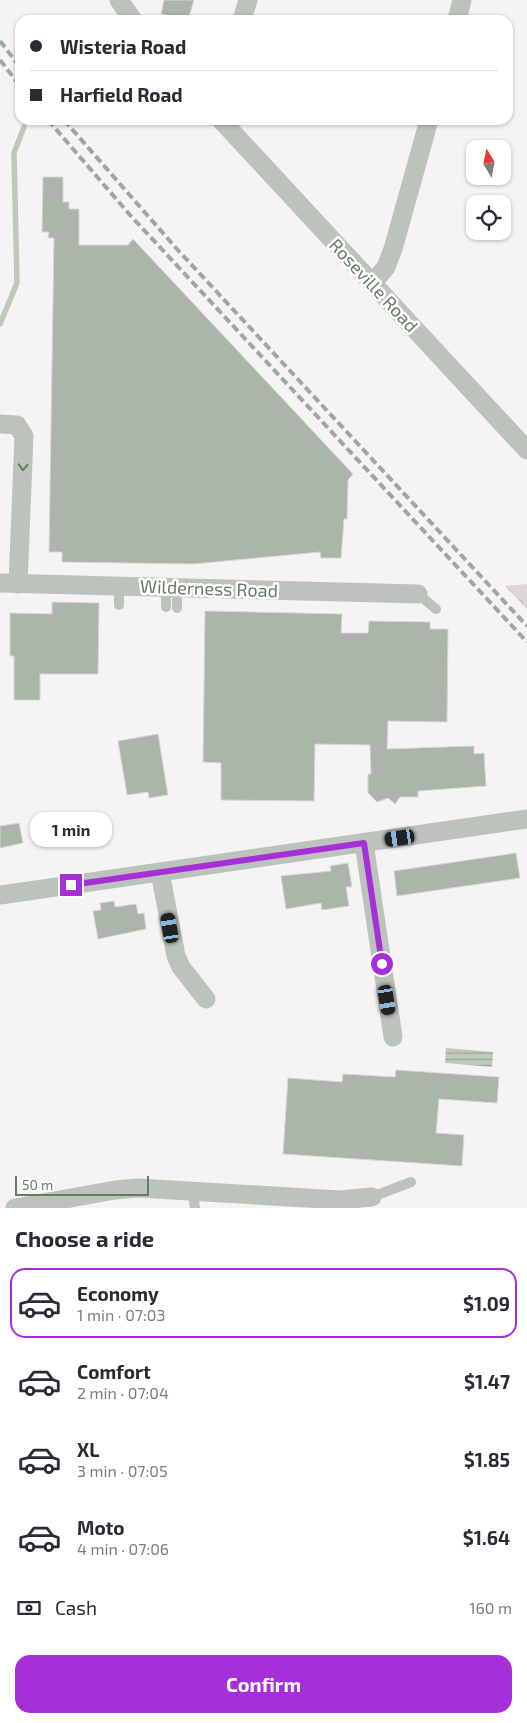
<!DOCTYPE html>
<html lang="en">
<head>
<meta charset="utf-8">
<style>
  body { margin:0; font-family:"Exo 2",sans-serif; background:#f7f7f7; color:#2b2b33; height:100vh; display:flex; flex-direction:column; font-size:19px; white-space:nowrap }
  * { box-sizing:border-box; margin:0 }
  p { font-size:16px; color:#7c7c81 }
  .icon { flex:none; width:28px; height:28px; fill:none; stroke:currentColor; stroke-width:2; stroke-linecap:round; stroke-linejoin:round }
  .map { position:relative; height:1208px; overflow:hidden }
  .sheet { display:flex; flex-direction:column; background:#fff; flex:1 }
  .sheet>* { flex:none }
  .banner { position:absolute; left:15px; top:15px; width:498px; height:110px; border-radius:15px; box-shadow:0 1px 4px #0004; display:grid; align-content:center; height:110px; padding:0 15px; background:#fff }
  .needle { width:32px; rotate:350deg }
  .controls { position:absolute; left:466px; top:140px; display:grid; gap:10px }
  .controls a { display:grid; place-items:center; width:45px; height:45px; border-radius:10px; background:#fff; box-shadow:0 1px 4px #0004; font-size:25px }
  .scale { position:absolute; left:15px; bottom:12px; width:134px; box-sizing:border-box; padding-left:5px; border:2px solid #657c63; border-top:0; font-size:14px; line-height:18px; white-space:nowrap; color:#657c63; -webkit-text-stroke:4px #fff; paint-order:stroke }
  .end { position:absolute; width:22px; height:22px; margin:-11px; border:6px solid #a72fda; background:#fff; box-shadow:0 0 0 2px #fff }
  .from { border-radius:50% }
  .bubble { position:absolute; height:35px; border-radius:15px; background:#fff; box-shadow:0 1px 4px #0004; font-size:16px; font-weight:700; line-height:35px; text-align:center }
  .car { position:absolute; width:15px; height:30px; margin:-15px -8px; border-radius:6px; box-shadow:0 0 4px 1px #0007; background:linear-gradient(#222 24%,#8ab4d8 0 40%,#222 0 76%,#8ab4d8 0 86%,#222 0) }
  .banner b { display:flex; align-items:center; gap:18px; height:48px; font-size:19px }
  .banner b+b { border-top:1px solid #e1e1e2 }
  .banner i { width:12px; height:12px; background:#2b2b33 }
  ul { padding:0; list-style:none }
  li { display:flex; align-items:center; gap:15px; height:70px; margin:0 10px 8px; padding:0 5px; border:2px solid transparent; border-radius:15px }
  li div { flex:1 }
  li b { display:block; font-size:19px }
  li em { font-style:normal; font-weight:700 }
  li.on { border-color:#a72fda }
  li>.icon { width:45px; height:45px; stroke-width:1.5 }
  h2 { padding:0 15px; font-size:22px; line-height:60px }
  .pay { display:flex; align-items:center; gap:12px; height:55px; padding:0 15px; font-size:19px }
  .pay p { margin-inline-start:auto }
  .action { display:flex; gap:10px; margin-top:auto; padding:10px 15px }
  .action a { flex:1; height:58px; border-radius:15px; background:#a72fda; color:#fff; font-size:20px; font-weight:700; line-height:58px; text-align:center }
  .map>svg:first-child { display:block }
</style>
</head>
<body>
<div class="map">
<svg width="527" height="1208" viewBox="0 0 527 1208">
  <defs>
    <pattern id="park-crowns" width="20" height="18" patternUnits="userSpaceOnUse" patternTransform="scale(1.25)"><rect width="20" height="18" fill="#ddd6d4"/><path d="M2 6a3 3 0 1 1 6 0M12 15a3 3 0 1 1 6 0" fill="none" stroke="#b7b3b0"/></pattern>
    <pattern id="water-rules" width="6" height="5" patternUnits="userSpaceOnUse" patternTransform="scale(1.25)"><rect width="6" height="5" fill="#bec9ba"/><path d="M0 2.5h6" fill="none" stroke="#9ea89b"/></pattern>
  </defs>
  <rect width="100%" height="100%" fill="#f6f3f5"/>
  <path fill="url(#park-crowns)" d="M 527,584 L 527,609 L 505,586 Z"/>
  <path fill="url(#water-rules)" d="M 446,1048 L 493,1052 L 492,1067 L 445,1063 Z"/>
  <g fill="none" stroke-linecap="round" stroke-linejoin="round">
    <path stroke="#bec9ba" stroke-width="5.5" d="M 0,324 L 17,283 L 14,153 L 24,127"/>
  </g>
  <g fill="#abb5a9" stroke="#d8d6d7">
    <path d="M 164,0 L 194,0 L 188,20 L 161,14 Z"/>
    <path d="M 43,177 L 63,177 L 63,202 L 69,202 L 69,209 L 79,209 L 79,245 L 128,245 L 133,239 L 353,474 L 348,480 L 347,519 L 344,519 L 341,558 L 321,558 L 320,552 L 194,564 L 62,562 L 62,552 L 49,552 L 54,238 L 48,238 L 49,232 L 42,232 Z"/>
    <path d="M 52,602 L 99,603 L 98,674 L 40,674 L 40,700 L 14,700 L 14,656 L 10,656 L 10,613 L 52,614 Z"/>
    <path d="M 205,611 L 342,614 L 341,633 L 368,633 L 369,621 L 430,622 L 430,629 L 448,629 L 447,722 L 388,721 L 387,749 L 474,746 L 474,754 L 484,753 L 486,786 L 418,791 L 418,797 L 400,797 L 395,804 L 388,798 L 377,802 L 368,793 L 368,774 L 371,774 L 370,745 L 315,744 L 314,801 L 221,800 L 221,763 L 203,762 Z"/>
    <path d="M 158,734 L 168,795 L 149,798 L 148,792 L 127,795 L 118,741 Z"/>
    <path d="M 19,823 L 23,843 L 0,848 L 0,826 Z"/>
    <path d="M 516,853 L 520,878 L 397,896 L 394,871 Z"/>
    <path d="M 348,863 L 352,887 L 346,887 L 349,906 L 322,910 L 321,903 L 286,909 L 281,876 L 331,871 L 330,866 Z"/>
    <path d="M 114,901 L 115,907 L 136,904 L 138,914 L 144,913 L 146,929 L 98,939 L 93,911 L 101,910 L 100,903 Z"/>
    <path d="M 396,1070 L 499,1077 L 497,1103 L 439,1099 L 436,1133 L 464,1135 L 462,1166 L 283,1154 L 288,1078 L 342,1082 L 343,1074 L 395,1077 Z"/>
  </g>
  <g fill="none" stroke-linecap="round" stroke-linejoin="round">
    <g stroke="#bcc3bb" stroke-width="10">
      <path d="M 119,586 L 119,605"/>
      <path d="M 166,586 L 166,607"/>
      <path d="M 418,594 L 436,609"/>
      <path d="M 177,608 L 177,587"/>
      <path d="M 193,1193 L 195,1208"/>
      <path d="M 372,1197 L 411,1182"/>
    </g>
    <g stroke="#bcc3bb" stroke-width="19">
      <path d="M 119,0 L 133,20"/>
      <path d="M 242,20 L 248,0"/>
      <path d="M 457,20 L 462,0"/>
      <path d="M 221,120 L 527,450"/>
      <path d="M 373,283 L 386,267 L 393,249 L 429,120"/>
      <path d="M 0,424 L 17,425 L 24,436 L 18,584"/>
      <path d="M 0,583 L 418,594"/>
      <path d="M 364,843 L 393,1037"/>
      <path d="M 160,872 L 176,956 L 181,967 L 206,999"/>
      <path d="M 0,895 L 527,819"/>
      <path d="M 15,1208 L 115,1190 L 138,1188 L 340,1200 L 372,1197"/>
    </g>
    <g stroke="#9ea99d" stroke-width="4" stroke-dasharray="8 4" stroke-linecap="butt">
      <path d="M 0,41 L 20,67"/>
      <path d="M 0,60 L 20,86"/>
      <path d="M 48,120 L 130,215 L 527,642"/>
      <path d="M 64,120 L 176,248 L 527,626"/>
    </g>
  </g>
  <defs><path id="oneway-chevron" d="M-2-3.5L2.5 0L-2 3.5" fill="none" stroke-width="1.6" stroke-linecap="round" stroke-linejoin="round" transform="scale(1.25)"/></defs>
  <use stroke="#657c63" href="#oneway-chevron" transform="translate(23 467) rotate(93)"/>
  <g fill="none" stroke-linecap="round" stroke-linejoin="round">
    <path stroke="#a72fda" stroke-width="6" d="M 71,885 L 364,843 L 382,964"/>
  </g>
  <g text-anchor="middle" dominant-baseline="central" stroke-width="5" stroke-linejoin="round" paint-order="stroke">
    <g font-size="18" fill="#657c63" stroke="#fff">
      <text transform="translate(374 285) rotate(47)">Roseville Road</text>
      <text transform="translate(209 588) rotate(2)">Wilderness Road</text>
    </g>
  </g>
</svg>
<div class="controls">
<a><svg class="needle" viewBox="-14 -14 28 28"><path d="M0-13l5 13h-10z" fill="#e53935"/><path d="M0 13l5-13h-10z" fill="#7c7c81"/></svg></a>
<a><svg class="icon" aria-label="locate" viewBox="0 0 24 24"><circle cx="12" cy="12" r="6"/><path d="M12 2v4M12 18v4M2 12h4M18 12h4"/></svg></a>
</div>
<div class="scale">50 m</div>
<i class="end from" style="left:382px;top:964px"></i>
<i class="end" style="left:71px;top:885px"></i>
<div class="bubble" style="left:30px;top:812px;width:82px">1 min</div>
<i class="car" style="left:400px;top:838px;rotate:262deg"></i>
<i class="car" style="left:170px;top:928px;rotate:350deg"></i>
<i class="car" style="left:387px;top:1000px;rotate:171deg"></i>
<div class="banner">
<b><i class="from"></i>Wisteria Road</b>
<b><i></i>Harfield Road</b>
</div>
</div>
<section class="sheet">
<h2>Choose a ride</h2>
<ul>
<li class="on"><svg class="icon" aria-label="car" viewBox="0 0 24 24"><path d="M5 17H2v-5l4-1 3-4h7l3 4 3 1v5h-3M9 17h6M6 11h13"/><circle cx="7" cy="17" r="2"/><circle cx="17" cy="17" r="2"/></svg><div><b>Economy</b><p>1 min · 07:03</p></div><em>$1.09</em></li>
<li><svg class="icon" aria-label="car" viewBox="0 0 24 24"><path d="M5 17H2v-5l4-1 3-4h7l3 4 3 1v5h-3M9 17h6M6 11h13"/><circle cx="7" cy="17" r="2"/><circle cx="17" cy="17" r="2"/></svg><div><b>Comfort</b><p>2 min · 07:04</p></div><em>$1.47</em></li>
<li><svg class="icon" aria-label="car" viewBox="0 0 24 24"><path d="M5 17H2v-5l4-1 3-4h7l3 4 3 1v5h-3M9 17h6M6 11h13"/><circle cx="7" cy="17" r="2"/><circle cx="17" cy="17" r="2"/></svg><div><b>XL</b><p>3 min · 07:05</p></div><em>$1.85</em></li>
<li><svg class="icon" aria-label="car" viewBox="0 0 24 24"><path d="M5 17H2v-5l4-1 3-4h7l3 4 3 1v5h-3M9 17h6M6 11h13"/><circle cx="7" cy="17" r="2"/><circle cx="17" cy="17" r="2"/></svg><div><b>Moto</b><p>4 min · 07:06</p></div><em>$1.64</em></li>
</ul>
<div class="pay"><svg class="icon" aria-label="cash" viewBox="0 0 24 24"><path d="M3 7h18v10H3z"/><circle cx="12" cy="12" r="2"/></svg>Cash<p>160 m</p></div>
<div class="action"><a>Confirm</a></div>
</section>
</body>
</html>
